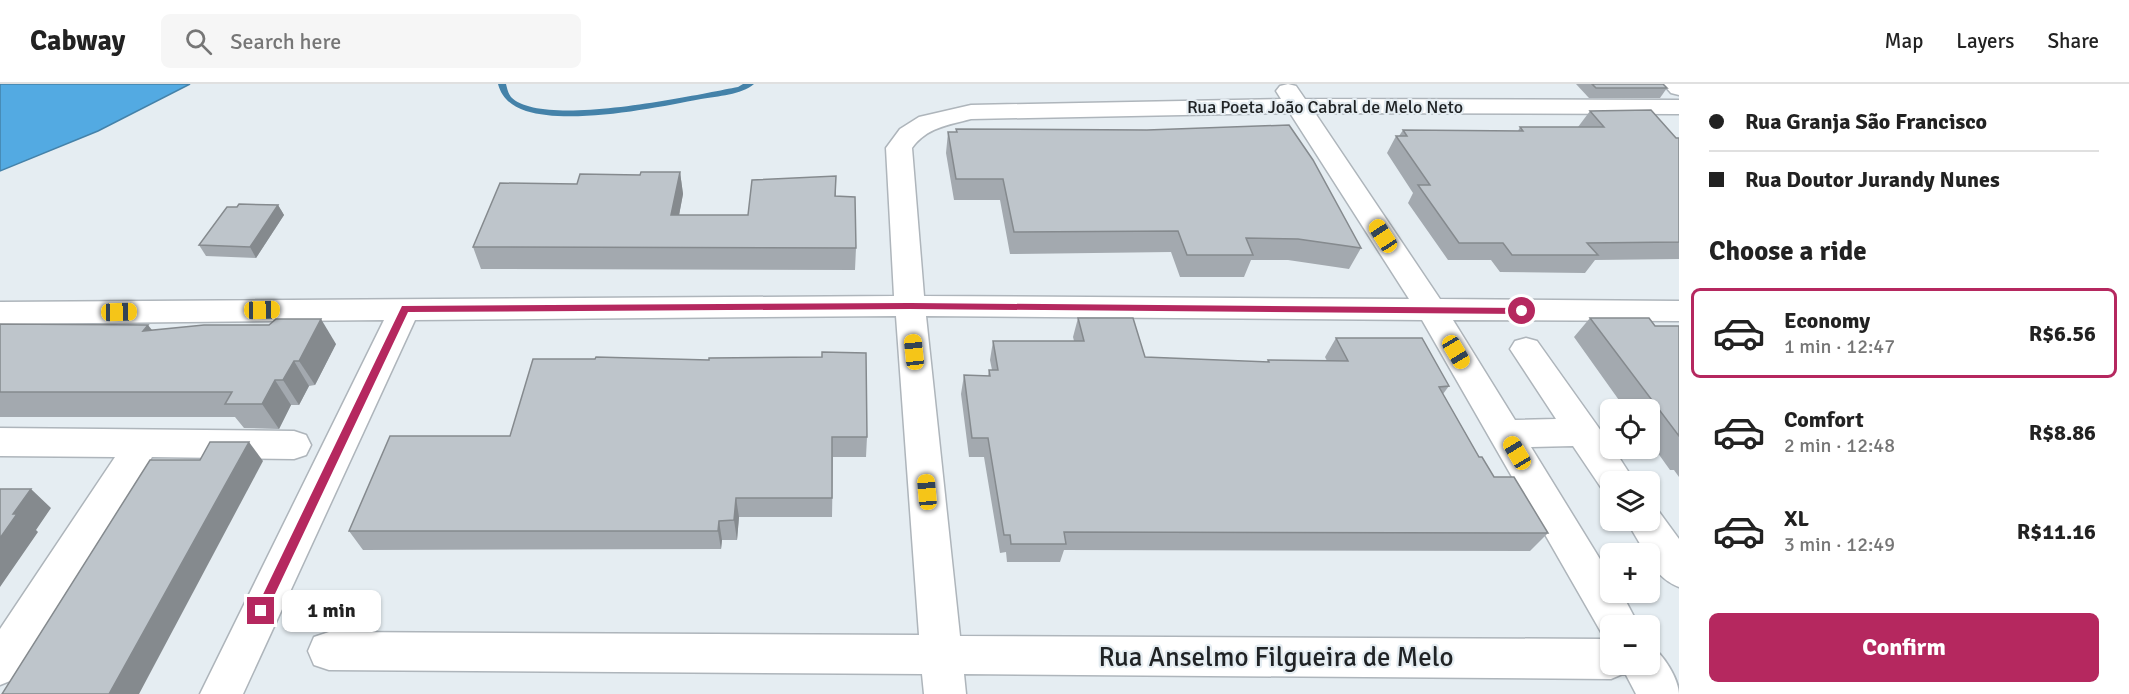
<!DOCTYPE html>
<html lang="en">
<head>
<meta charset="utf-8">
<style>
  body { margin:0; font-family:Signika,sans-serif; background:#f6f6f6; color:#222; height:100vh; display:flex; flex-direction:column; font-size:22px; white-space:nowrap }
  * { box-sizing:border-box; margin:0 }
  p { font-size:20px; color:#767676 }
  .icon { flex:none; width:33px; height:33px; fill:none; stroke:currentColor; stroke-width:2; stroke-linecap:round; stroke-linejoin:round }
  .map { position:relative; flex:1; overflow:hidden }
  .drawer { display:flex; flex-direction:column; background:#fff; width:450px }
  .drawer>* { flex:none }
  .guide { display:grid; align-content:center; height:132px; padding:0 30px; background:#fff }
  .controls { position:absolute; left:1600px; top:315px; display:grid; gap:12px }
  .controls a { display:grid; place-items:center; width:60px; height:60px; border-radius:9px; background:#fff; box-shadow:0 2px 4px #0004; font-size:30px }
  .end { position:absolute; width:27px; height:27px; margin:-14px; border:8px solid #b5285f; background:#fff; box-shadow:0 0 0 3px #fff }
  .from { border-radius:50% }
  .bubble { position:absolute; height:42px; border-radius:9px; background:#fff; box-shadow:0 2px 4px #0004; font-size:20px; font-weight:800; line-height:42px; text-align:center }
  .car { position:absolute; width:18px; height:36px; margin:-18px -9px; border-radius:8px; box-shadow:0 0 4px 2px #0007; background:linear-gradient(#f5c518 24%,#345 0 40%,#f5c518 0 76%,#345 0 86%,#f5c518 0) }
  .guide b { display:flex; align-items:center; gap:21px; height:57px; font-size:22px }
  .guide b+b { border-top:2px solid #e0e0e0 }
  .guide i { width:15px; height:15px; background:#222 }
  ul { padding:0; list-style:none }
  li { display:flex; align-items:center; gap:18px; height:90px; margin:0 12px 9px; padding:0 18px; border:3px solid transparent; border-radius:9px }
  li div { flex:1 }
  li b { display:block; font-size:22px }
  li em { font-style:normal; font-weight:800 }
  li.selected { border-color:#b5285f }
  li>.icon { width:54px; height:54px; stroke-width:1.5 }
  h2 { padding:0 30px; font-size:27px; line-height:72px }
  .primary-button { display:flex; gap:12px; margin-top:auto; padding:12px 30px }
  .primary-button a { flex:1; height:69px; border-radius:9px; background:#b5285f; color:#fff; font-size:24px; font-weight:800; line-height:69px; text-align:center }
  header { display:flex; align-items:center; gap:36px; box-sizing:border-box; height:84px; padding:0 30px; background:#fff; border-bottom:2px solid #e0e0e0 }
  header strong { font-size:28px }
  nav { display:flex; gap:33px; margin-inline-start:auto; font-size:21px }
  .search { width:420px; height:54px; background:#f6f6f6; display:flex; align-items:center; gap:15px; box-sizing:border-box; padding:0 21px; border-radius:9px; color:#767676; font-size:22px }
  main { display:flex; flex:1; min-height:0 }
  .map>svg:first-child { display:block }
</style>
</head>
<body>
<header>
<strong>Cabway</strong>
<div class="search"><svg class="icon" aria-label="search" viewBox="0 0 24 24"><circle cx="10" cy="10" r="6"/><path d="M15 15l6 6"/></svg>Search here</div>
<nav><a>Map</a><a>Layers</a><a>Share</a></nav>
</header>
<main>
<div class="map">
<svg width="1679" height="610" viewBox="0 0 1679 610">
  <rect width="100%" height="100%" fill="#e5edf2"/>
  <path fill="#53aae2" stroke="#4482a9" stroke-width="1.5" d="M 0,0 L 190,0 L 98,47 L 0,87 Z"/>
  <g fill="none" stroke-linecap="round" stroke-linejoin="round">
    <path fill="#4482a9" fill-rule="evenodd" d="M 498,0 L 506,0 C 507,4 508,9 511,13 C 542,45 695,11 738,3 L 743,0 L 754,0 C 741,11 718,12 701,15 C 655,24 571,41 526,27 C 512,22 502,15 498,0 Z"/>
    <g stroke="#aeb5bb" stroke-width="3">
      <g id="minor">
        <path d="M 1288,0 L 1296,2 L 1305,15 L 1679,16 L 1679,30 L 1315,29 L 1440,215 L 1679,217 L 1679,237 L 1453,236 L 1515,336 L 1556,335 L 1510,265 L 1515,257 L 1526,254 L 1537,257 L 1611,361 L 1611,364 L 1613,364 L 1635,398 L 1611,398 L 1611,411 L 1604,408 L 1573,362 L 1531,363 L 1611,493 L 1611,508 L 1621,508 L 1639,542 L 1611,542 L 1611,580 L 1650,580 L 1650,563 C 1663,568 1679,596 1679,610 L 1636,610 L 1625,589 L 1611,595 L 964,590 L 966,610 L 924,610 L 922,590 L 329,586 L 314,581 L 308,567 L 314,553 L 329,548 L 919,551 L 896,232 L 415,236 L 243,610 L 200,610 L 384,236 L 0,240 L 0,218 L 894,212 L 886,64 L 900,45 L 919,33 L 971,21 L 1281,15 L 1276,7 L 1280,2 ZM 1290,29 L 1409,215 L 924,212 L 912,64 C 926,44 948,41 971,35 ZM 926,232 L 1422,236 L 1605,555 L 960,552 Z"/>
        <path d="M 0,344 L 294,347 L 306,351 L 311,361 L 306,371 L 294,375 L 152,373 L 15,595 L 0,601 L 0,545 L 115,373 L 0,372 Z"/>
        <path d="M 1650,422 L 1657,425 L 1679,455 L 1679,503 C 1666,498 1650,485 1650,470 L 1646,470 L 1626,436 L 1650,436 Z"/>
      </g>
    </g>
    <g stroke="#aeb5bb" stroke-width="3">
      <path id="secondary" d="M 1663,0 L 1679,0 L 1679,11 L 1671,9 Z"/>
    </g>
    <use href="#minor" fill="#fff" fill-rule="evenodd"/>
    <use href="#secondary" fill="#fff" fill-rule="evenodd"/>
  </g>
  <g fill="#a3a9af">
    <path d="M 1576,0 L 1663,0 L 1667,4 L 1660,14 L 1589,14 Z"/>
    <path d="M 1590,27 L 1676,54 L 1679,54 L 1679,175 L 1595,176 L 1585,189 L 1500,188 L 1491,176 L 1448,176 L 1408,119 L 1413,109 L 1387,69 L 1396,52 L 1399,52 L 1403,46 L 1518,47 L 1520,43 L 1578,43 Z"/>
    <path d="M 948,48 L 1361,164 L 1349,185 L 1288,176 L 1251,176 L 1244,193 L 1180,193 L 1171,168 L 1010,170 L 1000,116 L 954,116 L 946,69 Z"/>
    <path d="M 680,88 L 683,110 L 679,131 L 748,131 L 836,92 L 836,112 L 856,164 L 855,186 L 481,185 L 473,163 L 577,100 L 640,91 Z"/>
    <path d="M 278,121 L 284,131 L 256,174 L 206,172 L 199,161 L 237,123 Z"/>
    <path d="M 1078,234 L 1145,273 L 1267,278 L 1268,276 L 1327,277 L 1325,273 L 1336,254 L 1449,302 L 1443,310 L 1479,373 L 1494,393 L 1548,449 L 1530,467 L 1064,466 L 1060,478 L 1007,478 L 1006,468 L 1000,469 L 984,373 L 969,373 L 961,310 L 964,291 L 988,292 L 989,286 L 992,286 L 990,276 L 993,257 L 1074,257 L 1073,253 Z"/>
    <path d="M 1590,234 L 1655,242 L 1679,242 L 1679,393 L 1674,386 L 1670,386 L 1650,358 L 1650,326 L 1626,326 L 1574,253 Z"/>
    <path d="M 0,240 L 152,246 L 336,260 L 315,301 L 309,302 L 299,321 L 291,321 L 279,345 L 244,344 L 235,333 L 0,333 Z"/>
    <path d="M 510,352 L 867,353 L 866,373 L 833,373 L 832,433 L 739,433 L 737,456 L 722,456 L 721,465 L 363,466 L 349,447 Z"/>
  </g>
  <g fill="#858a8e">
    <path d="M 680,88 L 683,110 L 675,153 L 671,131 Z"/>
    <path d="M 278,121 L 284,131 L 256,174 L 250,163 Z"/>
    <path d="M 321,235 L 336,260 L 315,301 L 299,277 Z"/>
    <path d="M 148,241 L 167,265 L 143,247 Z"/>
    <path d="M 294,277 L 309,302 L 299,321 L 283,296 Z"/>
    <path d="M 275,296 L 291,321 L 279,345 L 262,320 Z"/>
    <path d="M 249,358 L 263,377 L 139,610 L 109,610 Z"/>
    <path d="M 31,405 L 51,424 L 36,446 L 38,448 L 0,503 L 0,454 L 13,430 Z"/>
    <path d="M 736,414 L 739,433 L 737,456 L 734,436 Z"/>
    <path d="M 719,437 L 722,456 L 721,465 L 718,447 Z"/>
  </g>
  <g fill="#bec5cb" stroke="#858a8e" stroke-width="1.5">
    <path d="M 1592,0 L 1663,0 L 1667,4 L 1596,4 Z"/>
    <path d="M 1651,26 L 1676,54 L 1679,54 L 1679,158 L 1587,159 L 1598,171 L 1512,171 L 1503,159 L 1459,159 L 1418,101 L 1430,101 L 1396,52 L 1407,52 L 1403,46 L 1523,47 L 1520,43 L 1604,43 L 1590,27 Z"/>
    <path d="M 1289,41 L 1313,76 L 1361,164 L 1298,155 L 1246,154 L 1253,171 L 1187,171 L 1178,147 L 1014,148 L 1003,95 L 956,95 L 948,48 L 957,48 L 956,45 L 1147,46 Z"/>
    <path d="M 641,88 L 680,88 L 671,131 L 748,131 L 752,96 L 836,92 L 835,112 L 855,113 L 856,164 L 473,163 L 500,99 L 577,100 L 580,90 L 640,91 Z"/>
    <path d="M 239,120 L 278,121 L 250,163 L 199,161 L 227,123 L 237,123 Z"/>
    <path d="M 1078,234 L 1133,234 L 1145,273 L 1269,278 L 1268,276 L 1348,277 L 1336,254 L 1422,254 L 1449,302 L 1439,303 L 1479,373 L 1482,373 L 1494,393 L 1514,393 L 1548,449 L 1064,448 L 1066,460 L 1011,460 L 1010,451 L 1004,451 L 988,354 L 972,354 L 964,291 L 990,292 L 989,286 L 998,286 L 993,257 L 1084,257 Z"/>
    <path d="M 1590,234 L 1649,234 L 1655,242 L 1679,242 L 1679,352 Z"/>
    <path d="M 276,235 L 321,235 L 299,277 L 294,277 L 283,296 L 275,296 L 262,320 L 225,320 L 232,308 L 0,308 L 0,240 L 148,241 L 143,247 L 204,241 L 269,241 Z"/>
    <path d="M 822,268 L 866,269 L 867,353 L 832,353 L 832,414 L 736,414 L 734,436 L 719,437 L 718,447 L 349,447 L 390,352 L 510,352 L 533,275 L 595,275 L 596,273 L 709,276 L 709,274 L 822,273 Z"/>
    <path d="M 210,358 L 249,358 L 109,610 L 2,610 L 150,376 L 200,376 Z"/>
    <path d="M 0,405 L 31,405 L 13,430 L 17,430 L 0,454 Z"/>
  </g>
  <path fill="#b5285f" d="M 910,219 L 1522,224 L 1526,227 L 1522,230 L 910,225 L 408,228 L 265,531 L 257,531 L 257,523 L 402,222 Z"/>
  <g text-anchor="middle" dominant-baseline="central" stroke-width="4.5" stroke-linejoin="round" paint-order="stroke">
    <g font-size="18" fill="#202325" stroke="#e5edf2">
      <text x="1325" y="23">Rua Poeta João Cabral de Melo Neto</text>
    </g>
    <g font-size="27" fill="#202325" stroke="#e5edf2">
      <text x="1276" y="573">Rua Anselmo Filgueira de Melo</text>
    </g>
  </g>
</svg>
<div class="controls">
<a><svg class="icon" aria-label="locate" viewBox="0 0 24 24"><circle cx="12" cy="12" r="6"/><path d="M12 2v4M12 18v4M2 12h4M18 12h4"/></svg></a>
<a><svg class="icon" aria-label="layers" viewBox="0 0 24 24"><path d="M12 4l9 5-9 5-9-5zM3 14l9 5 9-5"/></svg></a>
<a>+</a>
<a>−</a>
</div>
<i class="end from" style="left:1522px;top:227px"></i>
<i class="end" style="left:261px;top:527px"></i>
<div class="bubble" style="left:282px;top:506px;width:99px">1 min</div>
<i class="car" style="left:1383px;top:152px;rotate:327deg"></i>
<i class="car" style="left:262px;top:226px;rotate:89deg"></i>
<i class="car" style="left:119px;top:228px;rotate:89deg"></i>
<i class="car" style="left:914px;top:268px;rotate:354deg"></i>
<i class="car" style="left:1456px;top:268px;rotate:149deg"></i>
<i class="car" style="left:1517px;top:369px;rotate:329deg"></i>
<i class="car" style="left:927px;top:408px;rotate:355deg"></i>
</div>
<section class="drawer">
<div class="guide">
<b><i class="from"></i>Rua Granja São Francisco</b>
<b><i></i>Rua Doutor Jurandy Nunes</b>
</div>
<h2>Choose a ride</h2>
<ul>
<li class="selected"><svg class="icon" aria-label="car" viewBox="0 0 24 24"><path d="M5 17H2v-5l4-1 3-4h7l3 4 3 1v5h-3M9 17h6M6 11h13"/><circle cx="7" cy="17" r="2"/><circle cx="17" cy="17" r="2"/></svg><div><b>Economy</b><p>1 min · 12:47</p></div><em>R$6.56</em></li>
<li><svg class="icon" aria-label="car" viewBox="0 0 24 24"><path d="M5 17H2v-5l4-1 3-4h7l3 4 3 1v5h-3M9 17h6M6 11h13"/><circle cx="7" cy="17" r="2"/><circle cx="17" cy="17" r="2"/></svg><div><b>Comfort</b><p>2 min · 12:48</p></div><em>R$8.86</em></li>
<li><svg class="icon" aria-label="car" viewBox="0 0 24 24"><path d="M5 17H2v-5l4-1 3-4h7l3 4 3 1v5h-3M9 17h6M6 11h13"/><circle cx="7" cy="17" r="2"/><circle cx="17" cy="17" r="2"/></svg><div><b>XL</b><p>3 min · 12:49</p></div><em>R$11.16</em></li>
</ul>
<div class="primary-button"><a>Confirm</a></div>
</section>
</main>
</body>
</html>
